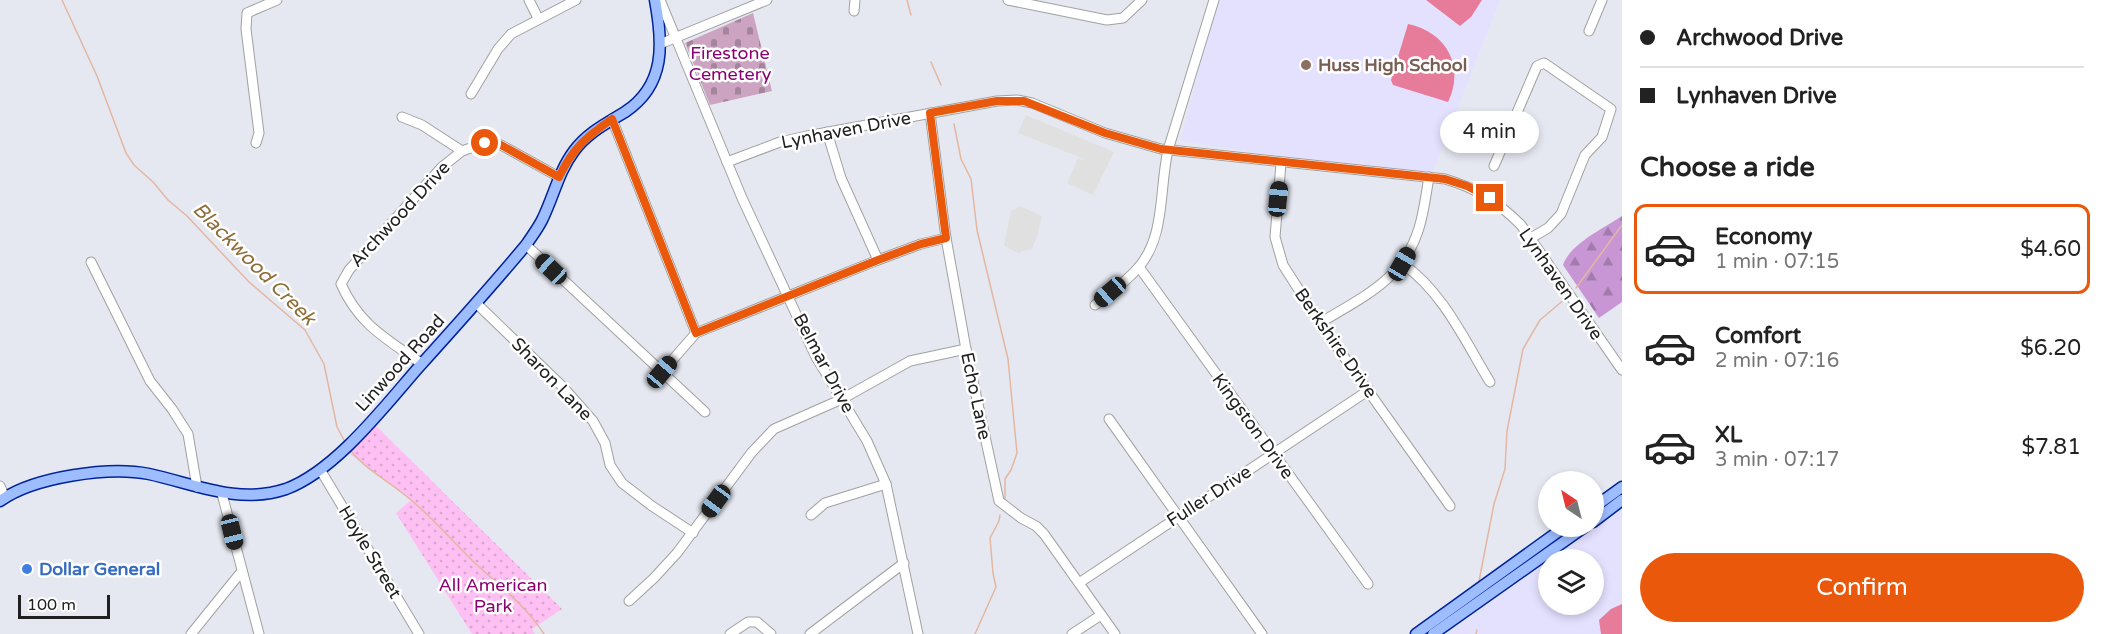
<!DOCTYPE html>
<html lang="en">
<head>
<meta charset="utf-8">
<style>
  body { margin:0; font-family:"Varela Round",sans-serif; background:#f6f6f6; color:#222; height:100vh; display:flex; flex-direction:column; font-size:22px; white-space:nowrap }
  * { box-sizing:border-box; margin:0 }
  p { font-size:20px; color:#767676 }
  .icon { flex:none; width:33px; height:33px; fill:none; stroke:currentColor; stroke-width:2; stroke-linecap:round; stroke-linejoin:round }
  .map { position:relative; flex:1; overflow:hidden }
  .panel { display:flex; flex-direction:column; background:#fff; width:480px }
  .panel>* { flex:none }
  .hud { display:grid; align-content:center; height:132px; padding:0 18px; background:#fff }
  .needle { width:39px; rotate:325deg }
  .buttons { position:absolute; left:1538px; top:471px; display:grid; gap:12px }
  .buttons a { display:grid; place-items:center; width:66px; height:66px; border-radius:50%; background:#fff; box-shadow:0 3px 9px #0003; font-size:30px }
  .scale { position:absolute; left:18px; bottom:15px; width:92px; box-sizing:border-box; padding-left:6px; border:3px solid #202020; border-top:0; font-size:16px; line-height:21px; white-space:nowrap; color:#202020; -webkit-text-stroke:4px #fff; paint-order:stroke }
  .end { position:absolute; width:27px; height:27px; margin:-14px; border:8px solid #ea580c; background:#fff; box-shadow:0 0 0 3px #fff }
  .from { border-radius:50% }
  .bubble { position:absolute; height:42px; border-radius:21px; background:#fff; box-shadow:0 3px 9px #0003; font-size:20px; font-weight:600; line-height:42px; text-align:center }
  .car { position:absolute; width:18px; height:36px; margin:-18px -9px; border-radius:8px; box-shadow:0 0 4px 2px #0007; background:linear-gradient(#222 24%,#8ab4d8 0 40%,#222 0 76%,#8ab4d8 0 86%,#222 0) }
  .hud b { display:flex; align-items:center; gap:21px; height:57px; font-size:22px }
  .hud b+b { border-top:2px solid #e0e0e0 }
  .hud i { width:15px; height:15px; background:#222 }
  ul { padding:0; list-style:none }
  li { display:flex; align-items:center; gap:18px; height:90px; margin:0 12px 9px; padding:0 6px; border:3px solid transparent; border-radius:12px }
  li div { flex:1 }
  li b { display:block; font-size:22px }
  li em { font-style:normal; font-weight:600 }
  li.selected { border-color:#ea580c }
  li>.icon { width:54px; height:54px; stroke-width:1.5 }
  h2 { padding:0 18px; font-size:27px; line-height:72px }
  .primary-button { display:flex; gap:12px; margin-top:auto; padding:12px 18px }
  .primary-button a { flex:1; height:69px; border-radius:36px; background:#ea580c; color:#fff; font-size:24px; font-weight:600; line-height:69px; text-align:center }
  main { display:flex; flex:1; min-height:0 }
  .map>svg:first-child { display:block }
</style>
</head>
<body>
<main>
<div class="map">
<svg width="1622" height="634" viewBox="0 0 1622 634">
  <defs>
    <pattern id="forest-firs" width="22" height="20" patternUnits="userSpaceOnUse" patternTransform="scale(1.5)"><rect width="22" height="20" fill="#c896d4"/><path d="M5 1l3.5 6h-7zM16 11l3.5 6h-7z" fill="#a27aac"/></pattern>
    <pattern id="cemetery-stones" width="16" height="16" patternUnits="userSpaceOnUse" patternTransform="scale(1.5)"><rect width="16" height="16" fill="#cca4c2"/><path d="M2 7V4a2 2 0 0 1 4 0v3zM10 15v-3a2 2 0 0 1 4 0v3z" fill="#a5859d"/></pattern>
    <pattern id="park-dots" width="8" height="8" patternUnits="userSpaceOnUse" patternTransform="scale(1.5)"><rect width="8" height="8" fill="#febff3"/><path d="M2 2h.1M6 6h.1" fill="none" stroke="#d9a4d0" stroke-width="1.8" stroke-linecap="round"/></pattern>
  </defs>
  <rect width="100%" height="100%" fill="#e5e8f1"/>
  <g fill="#e4e1ff">
    <path d="M 1218,0 L 1500,0 L 1430,179 L 1180,141 Z"/>
    <path d="M 1622,509 L 1622,634 L 1446,634 L 1548,561 L 1548,604 L 1593,604 L 1593,560 L 1551,559 Z"/>
  </g>
  <path fill="url(#forest-firs)" d="M 1622,216 L 1622,302 L 1599,318 L 1563,265 C 1571,243 1603,229 1622,216 Z"/>
  <path fill="url(#cemetery-stones)" d="M 753,13 L 772,91 L 710,105 L 685,43 Z"/>
  <path fill="url(#park-dots)" d="M 376,426 L 562,609 L 532,629 L 535,634 L 472,634 L 396,513 L 411,500 L 349,453 Z"/>
  <g fill="#e77c9a">
    <path d="M 1426,0 L 1482,0 L 1471,17 L 1460,26 Z"/>
    <path d="M 1408,24 C 1447,32 1465,67 1448,102 L 1393,85 L 1391,80 Z"/>
    <path d="M 1622,604 L 1622,634 L 1601,634 L 1599,620 L 1611,609 Z"/>
  </g>
  <g fill="#e0e0e0">
    <path d="M 1026,115 L 1114,152 L 1093,195 L 1067,183 L 1078,158 L 1083,160 L 1084,159 L 1018,133 Z"/>
    <path d="M 1020,206 L 1042,216 L 1037,237 L 1031,250 L 1021,251 L 1020,254 L 1004,246 L 1011,211 Z"/>
  </g>
  <g fill="none" stroke-linecap="round" stroke-linejoin="round">
    <g stroke="#e3b7a2" stroke-width="1.5">
      <path d="M 62,0 L 97,76 L 126,153 L 134,165 L 153,182 L 168,200 L 187,216 L 249,282 L 305,330 L 324,364 L 337,427 L 345,442"/>
      <path d="M 907,0 L 911,15"/>
      <path d="M 931,62 L 941,85"/>
      <path d="M 954,124 L 961,159 L 971,179 L 977,230 L 1008,359 L 1017,453 L 1011,470 L 1005,479 L 1005,499"/>
      <path d="M 1576,288 L 1622,225"/>
      <path d="M 351,451 C 367,471 392,483 411,500 C 435,520 455,544 477,565 C 502,588 525,605 544,634"/>
      <path d="M 1479,581 L 1494,504 L 1505,469 L 1507,431 L 1523,349 L 1540,320 L 1566,298"/>
      <path d="M 975,634 L 996,587 L 993,573 L 990,538 L 999,521 L 1000,515"/>
      <path d="M 1476,634 L 1477,630"/>
    </g>
    <g stroke="#a1a1a1" stroke-width="11">
      <g id="minor">
        <path d="M 529,0 L 538,18"/>
        <path d="M 660,0 L 742,198 L 816,357 L 867,441 L 886,484 L 918,634"/>
        <path d="M 1008,0 L 1107,20 L 1123,18 L 1142,0"/>
        <path d="M 854,11 L 855,0"/>
        <path d="M 1589,31 L 1602,0"/>
        <path d="M 660,44 L 767,0"/>
        <path d="M 471,94 L 498,49 L 511,34 L 576,0"/>
        <path d="M 930,113 L 946,238 L 966,349 L 999,501 L 1021,518 L 1036,526 L 1044,534 L 1115,634"/>
        <path d="M 402,117 L 422,125 L 462,151"/>
        <path d="M 612,119 L 696,333"/>
        <path d="M 827,132 L 841,178 L 878,260"/>
        <path d="M 256,143 L 259,133 L 246,29 L 247,13 L 277,0"/>
        <path d="M 727,162 L 780,142 L 807,136 L 997,101 L 1017,100 L 1032,103 L 1105,133 L 1161,149 L 1445,179 C 1476,188 1498,202 1521,225 L 1622,370"/>
        <path d="M 1281,163 L 1275,237 L 1283,265 L 1320,323 L 1450,506"/>
        <path d="M 1494,166 L 1537,66 L 1544,63 L 1611,109 L 1602,137 L 1585,155 L 1561,214 L 1548,228 L 1531,238"/>
        <path d="M 526,245 L 705,412"/>
        <path d="M 91,262 L 150,381 L 172,409 L 188,434 L 197,487"/>
        <path d="M 1403,264 C 1443,292 1465,341 1490,382"/>
        <path d="M 1139,267 L 1368,584"/>
        <path d="M 476,303 L 563,387 L 593,421 L 605,443 L 610,465 L 622,483 L 652,506 L 693,533"/>
        <path d="M 1095,305 C 1109,293 1126,282 1138,268 C 1166,236 1159,189 1168,150 L 1214,0"/>
        <path d="M 1320,323 C 1364,296 1403,280 1419,228 C 1424,212 1426,194 1429,177"/>
        <path d="M 422,364 C 387,339 359,325 341,284 L 349,270 L 442,167 L 462,151 L 485,143 L 501,145 L 559,177"/>
        <path d="M 662,372 L 696,333 L 878,260 L 921,244 L 946,238"/>
        <path d="M 1109,419 L 1262,634"/>
        <path d="M 321,471 L 419,634"/>
        <path d="M 0,486 L 5,498"/>
        <path d="M 222,494 L 259,634"/>
        <path d="M 811,515 L 825,503 L 886,484"/>
        <path d="M 1079,583 L 1369,390"/>
        <path d="M 629,601 L 654,578 L 677,553 L 752,452 L 774,429 L 842,399 L 910,361 L 966,349"/>
        <path d="M 191,634 L 242,571"/>
        <path d="M 730,634 L 748,622 L 757,622 L 771,634"/>
        <path d="M 810,634 L 904,563"/>
        <path d="M 1072,634 L 1101,615"/>
      </g>
    </g>
    <g stroke="#00239c" stroke-width="13">
      <g id="major">
        <path d="M 0,501 C 33,477 109,466 149,474 C 195,484 238,505 286,489 C 335,471 384,407 418,368 C 455,327 491,287 526,245 C 532,236 539,227 543,218 C 554,195 559,171 574,151 C 587,133 607,123 625,112 C 666,85 663,43 655,0"/>
        <path d="M 1593,508 L 1622,487"/>
        <path d="M 1593,522 L 1622,500"/>
        <path d="M 1416,634 L 1566,526"/>
        <path d="M 1433,634 L 1586,526"/>
      </g>
    </g>
    <use href="#minor" stroke="#fff" stroke-width="9"/>
    <use href="#major" stroke="#9dbdff" stroke-width="10"/>
  </g>
  <g fill="none" stroke-linecap="round" stroke-linejoin="round">
    <path stroke="#ea580c" stroke-width="8" d="M 485,143 L 501,145 L 559,177 C 573,148 586,137 612,119 L 696,333 L 878,260 L 921,244 L 946,238 L 930,113 L 997,101 L 1024,101 L 1105,133 L 1161,149 L 1445,179 L 1467,186 L 1490,198"/>
  </g>
  <circle fill="#8d6e63" stroke="#fff" stroke-width="2" cx="1306" cy="65" r="6"/>
  <circle fill="#3f7fe0" stroke="#fff" stroke-width="2" cx="27" cy="569" r="6"/>
  <g text-anchor="middle" dominant-baseline="central" stroke-width="5" stroke-linejoin="round" paint-order="stroke">
    <g font-size="18" fill="#8a0171" stroke="#fff">
      <text x="730" y="53">Firestone<tspan x="730" dy="21">Cemetery</tspan></text>
      <text x="493" y="585">All American<tspan x="493" dy="21">Park</tspan></text>
    </g>
    <g font-size="18" font-weight="bold" fill="#785e54" stroke="#fff" text-anchor="start">
      <text x="1318" y="65">Huss High School</text>
    </g>
    <g font-size="18" fill="#202020" stroke="#fff">
      <text transform="translate(846 130) rotate(-11)">Lynhaven Drive</text>
      <text transform="translate(400 214) rotate(-47)">Archwood Drive</text>
      <text transform="translate(1561 284) rotate(55)">Lynhaven Drive</text>
      <text transform="translate(1336 343) rotate(55)">Berkshire Drive</text>
      <text transform="translate(400 363) rotate(-48)">Linwood Road</text>
      <text transform="translate(824 363) rotate(62)">Belmar Drive</text>
      <text transform="translate(552 379) rotate(46)">Sharon Lane</text>
      <text transform="translate(976 396) rotate(78)">Echo Lane</text>
      <text transform="translate(1253 426) rotate(54)">Kingston Drive</text>
      <text transform="translate(1209 496) rotate(-33)">Fuller Drive</text>
      <text transform="translate(370 552) rotate(59)">Hoyle Street</text>
    </g>
    <g font-size="18" font-weight="bold" fill="#366cbe" stroke="#fff" text-anchor="start">
      <text x="39" y="569">Dollar General</text>
    </g>
    <g font-size="20" font-style="italic" fill="#8f6c36" stroke="#fff">
      <text transform="translate(254 264) rotate(45)">Blackwood Creek</text>
    </g>
  </g>
</svg>
<div class="buttons">
<a><svg class="needle" viewBox="-14 -14 28 28"><path d="M0-13l5 13h-10z" fill="#e53935"/><path d="M0 13l5-13h-10z" fill="#767676"/></svg></a>
<a><svg class="icon" aria-label="layers" viewBox="0 0 24 24"><path d="M12 4l9 5-9 5-9-5zM3 14l9 5 9-5"/></svg></a>
</div>
<div class="scale">100 m</div>
<i class="end from" style="left:485px;top:143px"></i>
<i class="end" style="left:1490px;top:198px"></i>
<div class="bubble" style="left:1440px;top:111px;width:99px">4 min</div>
<i class="car" style="left:1278px;top:199px;rotate:6deg"></i>
<i class="car" style="left:1402px;top:264px;rotate:30deg"></i>
<i class="car" style="left:551px;top:269px;rotate:313deg"></i>
<i class="car" style="left:1110px;top:292px;rotate:229deg"></i>
<i class="car" style="left:662px;top:372px;rotate:40deg"></i>
<i class="car" style="left:716px;top:501px;rotate:216deg"></i>
<i class="car" style="left:232px;top:532px;rotate:166deg"></i>
</div>
<section class="panel">
<div class="hud">
<b><i class="from"></i>Archwood Drive</b>
<b><i></i>Lynhaven Drive</b>
</div>
<h2>Choose a ride</h2>
<ul>
<li class="selected"><svg class="icon" aria-label="car" viewBox="0 0 24 24"><path d="M5 17H2v-5l4-1 3-4h7l3 4 3 1v5h-3M9 17h6M6 11h13"/><circle cx="7" cy="17" r="2"/><circle cx="17" cy="17" r="2"/></svg><div><b>Economy</b><p>1 min · 07:15</p></div><em>$4.60</em></li>
<li><svg class="icon" aria-label="car" viewBox="0 0 24 24"><path d="M5 17H2v-5l4-1 3-4h7l3 4 3 1v5h-3M9 17h6M6 11h13"/><circle cx="7" cy="17" r="2"/><circle cx="17" cy="17" r="2"/></svg><div><b>Comfort</b><p>2 min · 07:16</p></div><em>$6.20</em></li>
<li><svg class="icon" aria-label="car" viewBox="0 0 24 24"><path d="M5 17H2v-5l4-1 3-4h7l3 4 3 1v5h-3M9 17h6M6 11h13"/><circle cx="7" cy="17" r="2"/><circle cx="17" cy="17" r="2"/></svg><div><b>XL</b><p>3 min · 07:17</p></div><em>$7.81</em></li>
</ul>
<div class="primary-button"><a>Confirm</a></div>
</section>
</main>
</body>
</html>
